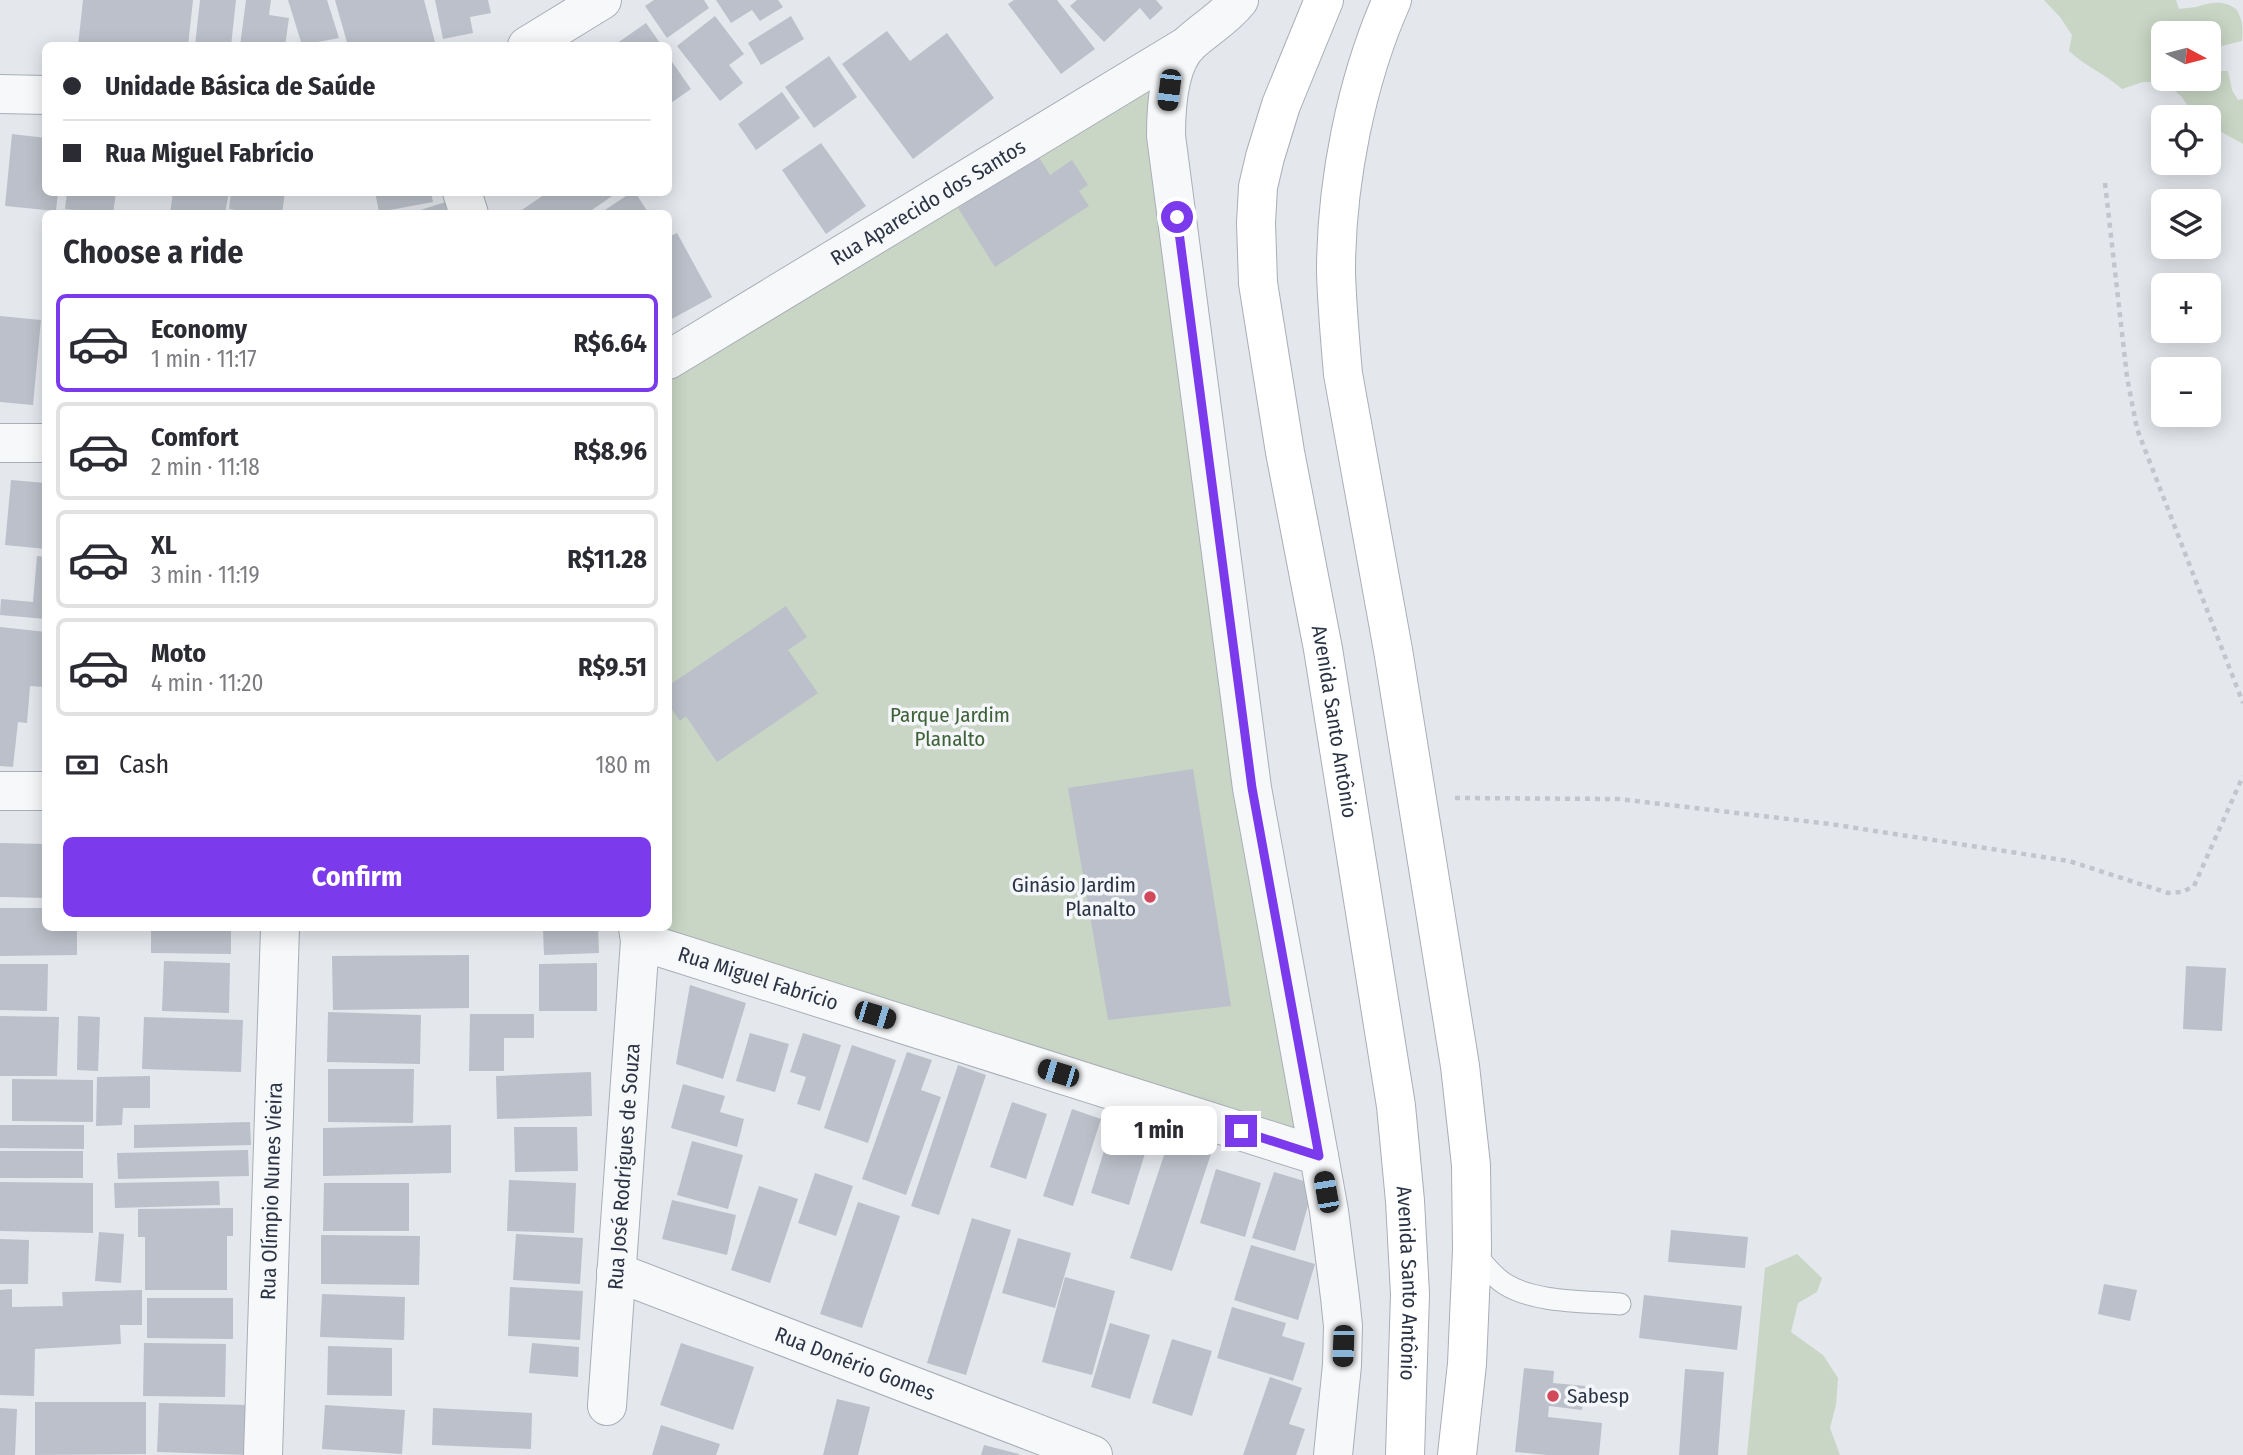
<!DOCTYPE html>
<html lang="en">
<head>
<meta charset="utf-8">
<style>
  body { margin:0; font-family:"Fira Sans Condensed",sans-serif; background:#f2f2f3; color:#2b2b33; height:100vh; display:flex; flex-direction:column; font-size:26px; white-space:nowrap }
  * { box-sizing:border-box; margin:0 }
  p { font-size:23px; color:#7c7c81 }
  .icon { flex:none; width:38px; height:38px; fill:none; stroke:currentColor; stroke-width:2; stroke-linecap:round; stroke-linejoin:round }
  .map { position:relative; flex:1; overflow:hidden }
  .drawer { position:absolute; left:42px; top:210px; width:630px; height:721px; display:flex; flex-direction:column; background:#fff; border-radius:10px; box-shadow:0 4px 18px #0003 }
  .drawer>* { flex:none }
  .guide { position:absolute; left:42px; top:42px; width:630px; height:154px; border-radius:10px; box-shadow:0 4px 18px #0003; display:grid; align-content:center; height:154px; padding:0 21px; background:#fff }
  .needle { width:46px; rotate:97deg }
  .fabs { position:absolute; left:2151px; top:21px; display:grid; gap:14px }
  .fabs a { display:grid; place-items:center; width:70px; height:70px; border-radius:10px; background:#fff; box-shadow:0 4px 18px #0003; font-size:35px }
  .end { position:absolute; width:32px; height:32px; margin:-16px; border:9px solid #7c3aed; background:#fff; box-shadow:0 0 0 4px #fff }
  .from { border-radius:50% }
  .bubble { position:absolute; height:49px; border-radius:10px; background:#fff; box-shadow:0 4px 18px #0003; font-size:23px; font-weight:700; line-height:49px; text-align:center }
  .car { position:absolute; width:21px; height:42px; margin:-21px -10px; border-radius:9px; box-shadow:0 0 5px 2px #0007; background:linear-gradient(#222 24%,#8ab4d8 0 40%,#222 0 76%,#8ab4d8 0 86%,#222 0) }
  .guide b { display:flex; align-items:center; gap:24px; height:66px; font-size:26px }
  .guide b+b { border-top:2px solid #e1e1e2 }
  .guide i { width:18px; height:18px; background:#2b2b33 }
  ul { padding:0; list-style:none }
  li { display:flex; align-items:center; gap:21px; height:98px; margin:0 14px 10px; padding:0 7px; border:4px solid #e1e1e2; border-radius:10px }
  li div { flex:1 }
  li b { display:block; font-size:26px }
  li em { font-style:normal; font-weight:700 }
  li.selected { border-color:#7c3aed }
  li>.icon { width:63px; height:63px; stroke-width:1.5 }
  h2 { padding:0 21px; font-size:32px; line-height:84px }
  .pay { display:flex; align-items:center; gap:18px; height:77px; padding:0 21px; font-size:26px }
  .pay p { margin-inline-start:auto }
  .action { display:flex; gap:14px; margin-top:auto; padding:14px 21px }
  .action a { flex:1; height:80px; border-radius:10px; background:#7c3aed; color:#fff; font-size:28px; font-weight:700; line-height:80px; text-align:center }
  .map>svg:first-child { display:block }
</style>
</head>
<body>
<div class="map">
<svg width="2243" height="1455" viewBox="0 0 2243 1455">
  <rect width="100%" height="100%" fill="#e4e7ec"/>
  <g fill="#c9d6c5">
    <path d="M 2044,0 L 2176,0 L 2179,9 C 2184,8 2191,8 2196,7 C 2211,2 2224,0 2236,9 C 2243,20 2243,28 2242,41 L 2209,49 L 2208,33 L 2163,33 L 2163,79 L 2208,79 L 2209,71 L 2228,71 L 2232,90 L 2238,100 L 2243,99 L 2243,144 L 2209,125 L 2208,117 L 2196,117 L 2181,96 L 2165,82 L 2143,82 L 2122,89 C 2105,74 2085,66 2069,51 L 2072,35 L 2060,17 Z"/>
    <path d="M 1165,68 L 1307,1141 L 650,928 L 668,928 L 669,369 Z"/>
    <path d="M 1797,1254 L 1822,1278 L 1817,1292 L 1798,1303 L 1791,1332 L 1823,1355 L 1838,1378 L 1836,1405 L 1830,1428 L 1840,1455 L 1747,1455 L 1765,1268 Z"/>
  </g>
  <g fill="#bbc0ca">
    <path d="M 83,0 L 193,0 L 188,46 L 78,46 Z"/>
    <path d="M 200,0 L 236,0 L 231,46 L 195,46 Z"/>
    <path d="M 246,0 L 271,0 L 269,15 L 289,18 L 285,46 L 240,46 Z"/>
    <path d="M 288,0 L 327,0 L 339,38 L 302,45 Z"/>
    <path d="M 335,0 L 424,0 L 436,46 L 348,46 Z"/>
    <path d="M 435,0 L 488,0 L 491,13 L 470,17 L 473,33 L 443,39 Z"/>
    <path d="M 654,0 L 704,0 L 709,8 L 667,38 L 645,6 Z"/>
    <path d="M 716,0 L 778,0 L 783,7 L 760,21 L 752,10 L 731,23 Z"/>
    <path d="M 1014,0 L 1057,0 L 1095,49 L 1061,74 L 1008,4 Z"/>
    <path d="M 1077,0 L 1156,0 L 1163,8 L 1150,20 L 1140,8 L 1104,42 L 1070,6 Z"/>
    <path d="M 715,16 L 744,54 L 729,65 L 743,83 L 720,101 L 677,46 Z"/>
    <path d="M 791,16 L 804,39 L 761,65 L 748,43 Z"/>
    <path d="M 646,23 L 662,46 L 613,46 Z"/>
    <path d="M 887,31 L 910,61 L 947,33 L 994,98 L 913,159 L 842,64 Z"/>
    <path d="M 668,56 L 691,89 L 668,105 Z"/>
    <path d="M 829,56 L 857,97 L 814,128 L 785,87 Z"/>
    <path d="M 782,92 L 800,118 L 756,150 L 738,124 Z"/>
    <path d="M 12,134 L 46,138 L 46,192 L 58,192 L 56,211 L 5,206 Z"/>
    <path d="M 821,143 L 866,206 L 826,234 L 782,170 Z"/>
    <path d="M 1038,156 L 1050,175 L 1072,160 L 1088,185 L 1079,191 L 1089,206 L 995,267 L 958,208 Z"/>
    <path d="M 67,192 L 116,192 L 113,214 L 65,209 Z"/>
    <path d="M 173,192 L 229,192 L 225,214 L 170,214 Z"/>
    <path d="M 231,192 L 285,192 L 282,214 L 261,214 L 229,209 Z"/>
    <path d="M 375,192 L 431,192 L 433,202 L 379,212 Z"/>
    <path d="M 548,192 L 618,192 L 586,214 L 516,214 Z"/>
    <path d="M 632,192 L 635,192 L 649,214 L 599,214 Z"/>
    <path d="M 449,201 L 453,214 L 411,214 L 411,213 Z"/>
    <path d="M 677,233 L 712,297 L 668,321 L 668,237 Z"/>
    <path d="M 0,316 L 41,320 L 33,405 L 0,402 Z"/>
    <path d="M 11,480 L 46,483 L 46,549 L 5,545 Z"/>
    <path d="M 37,556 L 46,557 L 46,619 L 0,615 L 1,599 L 33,602 Z"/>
    <path d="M 786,606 L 807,637 L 788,650 L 818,693 L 717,762 L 686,716 L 680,721 L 668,704 L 668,686 Z"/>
    <path d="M 0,627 L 46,632 L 45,687 L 30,686 L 27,723 L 18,722 L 13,767 L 0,766 Z"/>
    <path d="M 1193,769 L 1231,1006 L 1108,1020 L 1068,788 Z"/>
    <path d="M 0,843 L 46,844 L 46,898 L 0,897 Z"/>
    <path d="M 0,908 L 46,908 L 46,928 L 77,928 L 77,955 L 0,956 Z"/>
    <path d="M 151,928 L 231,928 L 231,954 L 151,953 Z"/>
    <path d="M 543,928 L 598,928 L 599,953 L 544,955 Z"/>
    <path d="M 469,955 L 469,1008 L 333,1010 L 332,956 Z"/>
    <path d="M 164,961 L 230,963 L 229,1013 L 162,1011 Z"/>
    <path d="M 597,963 L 597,1011 L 539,1011 L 539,964 Z"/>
    <path d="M 0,964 L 48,964 L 47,1011 L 0,1010 Z"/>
    <path d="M 2186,966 L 2226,968 L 2222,1031 L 2183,1029 Z"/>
    <path d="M 690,985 L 746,1003 L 723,1079 L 676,1064 Z"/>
    <path d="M 328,1012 L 421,1015 L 420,1064 L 327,1062 Z"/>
    <path d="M 470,1014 L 534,1014 L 534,1038 L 504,1038 L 504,1071 L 469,1071 Z"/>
    <path d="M 0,1016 L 59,1017 L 57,1076 L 0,1076 Z"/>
    <path d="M 78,1016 L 100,1017 L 98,1071 L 77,1070 Z"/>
    <path d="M 144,1017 L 243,1020 L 241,1072 L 142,1069 Z"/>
    <path d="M 750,1033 L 789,1044 L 775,1092 L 736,1081 Z"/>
    <path d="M 803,1033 L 841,1045 L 820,1111 L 797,1104 L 806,1077 L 790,1072 Z"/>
    <path d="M 852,1045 L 896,1060 L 868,1143 L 824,1128 Z"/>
    <path d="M 907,1052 L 932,1060 L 921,1090 L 941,1097 L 906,1195 L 862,1179 Z"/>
    <path d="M 958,1065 L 986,1075 L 939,1215 L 911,1206 Z"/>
    <path d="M 328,1069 L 414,1069 L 413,1123 L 328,1122 Z"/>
    <path d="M 591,1072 L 592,1116 L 497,1119 L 496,1076 Z"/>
    <path d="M 150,1076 L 150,1108 L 123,1108 L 122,1125 L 96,1126 L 97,1077 Z"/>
    <path d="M 12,1079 L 93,1080 L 93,1122 L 12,1121 Z"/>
    <path d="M 683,1084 L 725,1096 L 720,1112 L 744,1119 L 737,1147 L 671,1128 Z"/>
    <path d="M 1012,1102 L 1047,1114 L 1026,1179 L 990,1167 Z"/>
    <path d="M 1072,1109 L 1101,1119 L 1073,1206 L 1043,1196 Z"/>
    <path d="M 250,1122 L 251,1145 L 134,1148 L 134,1125 Z"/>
    <path d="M 1113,1122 L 1151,1134 L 1129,1205 L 1091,1193 Z"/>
    <path d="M 0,1125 L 84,1125 L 84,1149 L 0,1148 Z"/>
    <path d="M 451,1125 L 451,1173 L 323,1176 L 323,1128 Z"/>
    <path d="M 514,1127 L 577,1127 L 578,1171 L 515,1172 Z"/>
    <path d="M 1169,1140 L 1211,1154 L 1172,1271 L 1130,1258 Z"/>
    <path d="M 692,1141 L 743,1155 L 728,1209 L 677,1195 Z"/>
    <path d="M 248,1150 L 249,1176 L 118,1179 L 117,1153 Z"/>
    <rect x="0" y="1151" width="83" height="27"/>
    <path d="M 1216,1169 L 1261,1183 L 1245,1237 L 1200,1223 Z"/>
    <path d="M 1274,1172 L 1314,1184 L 1295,1251 L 1252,1238 Z"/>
    <path d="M 815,1173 L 853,1186 L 836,1236 L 798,1223 Z"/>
    <path d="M 509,1180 L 576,1183 L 574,1233 L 507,1231 Z"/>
    <path d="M 219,1181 L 220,1205 L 115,1208 L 114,1183 Z"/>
    <path d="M 0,1182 L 93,1183 L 93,1233 L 0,1231 Z"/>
    <path d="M 324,1183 L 409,1183 L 409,1231 L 323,1231 Z"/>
    <path d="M 759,1186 L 798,1199 L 770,1283 L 731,1270 Z"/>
    <path d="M 672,1200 L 736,1215 L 727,1255 L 662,1239 Z"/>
    <path d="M 858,1202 L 900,1216 L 862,1328 L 820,1314 Z"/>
    <path d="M 233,1208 L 233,1236 L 227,1236 L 227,1290 L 145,1290 L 145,1237 L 138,1237 L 138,1209 Z"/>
    <path d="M 972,1218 L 1011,1230 L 966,1375 L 927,1363 Z"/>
    <path d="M 1671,1230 L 1748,1237 L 1745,1268 L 1668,1262 Z"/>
    <path d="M 99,1232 L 124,1234 L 121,1283 L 95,1281 Z"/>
    <path d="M 516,1234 L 583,1238 L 580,1284 L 513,1280 Z"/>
    <path d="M 321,1235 L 420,1236 L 419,1285 L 321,1284 Z"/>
    <path d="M 1018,1238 L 1071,1253 L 1055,1308 L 1002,1293 Z"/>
    <path d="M 0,1239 L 29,1240 L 28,1284 L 0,1284 Z"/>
    <path d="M 1251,1245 L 1315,1264 L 1298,1320 L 1234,1300 Z"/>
    <path d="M 1065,1277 L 1115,1291 L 1092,1375 L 1042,1362 Z"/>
    <path d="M 2104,1284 L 2137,1290 L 2130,1321 L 2098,1314 Z"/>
    <path d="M 510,1287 L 583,1291 L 580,1340 L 508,1336 Z"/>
    <path d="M 12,1289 L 12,1307 L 63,1306 L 62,1292 L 142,1290 L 142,1325 L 120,1325 L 121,1344 L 35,1349 L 34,1396 L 0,1395 L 0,1290 Z"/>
    <path d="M 322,1294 L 405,1297 L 404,1340 L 320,1337 Z"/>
    <path d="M 1644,1295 L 1742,1306 L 1737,1350 L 1639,1338 Z"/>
    <path d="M 147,1298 L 233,1298 L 233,1339 L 147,1338 Z"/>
    <path d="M 1232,1307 L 1286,1323 L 1282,1336 L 1305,1343 L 1293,1381 L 1217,1358 Z"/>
    <path d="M 1110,1323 L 1150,1335 L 1130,1399 L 1091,1387 Z"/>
    <path d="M 1172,1339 L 1212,1351 L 1192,1416 L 1152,1403 Z"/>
    <path d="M 144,1343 L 226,1344 L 225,1397 L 143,1396 Z"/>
    <path d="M 532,1343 L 579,1347 L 578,1377 L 529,1373 Z"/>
    <path d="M 681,1343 L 754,1367 L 733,1430 L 660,1405 Z"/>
    <path d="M 328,1346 L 392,1348 L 392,1396 L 327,1395 Z"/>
    <path d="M 1524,1368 L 1554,1371 L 1553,1383 L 1585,1386 L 1582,1410 L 1549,1406 L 1548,1417 L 1602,1423 L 1599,1455 L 1547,1455 L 1515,1452 Z"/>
    <path d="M 1685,1369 L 1724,1372 L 1718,1455 L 1679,1455 Z"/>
    <path d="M 1270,1377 L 1302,1388 L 1289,1424 L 1305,1429 L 1296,1455 L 1243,1455 Z"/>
    <path d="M 837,1399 L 870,1407 L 858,1455 L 823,1455 Z"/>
    <path d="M 35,1402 L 146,1402 L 146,1454 L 35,1455 Z"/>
    <path d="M 159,1403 L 250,1405 L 249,1455 L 157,1452 Z"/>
    <path d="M 325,1405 L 405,1410 L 402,1454 L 322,1449 Z"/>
    <path d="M 0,1408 L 17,1409 L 15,1455 L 0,1455 Z"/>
    <path d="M 433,1408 L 532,1413 L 531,1449 L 432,1445 Z"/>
    <path d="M 661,1425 L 720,1444 L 716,1455 L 652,1455 Z"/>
    <path d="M 984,1445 L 1019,1454 L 1019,1455 L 981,1455 Z"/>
  </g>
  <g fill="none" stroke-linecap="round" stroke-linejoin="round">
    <g stroke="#a9aeb7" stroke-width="23">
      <path id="lane" d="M 1473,1252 C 1483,1263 1492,1276 1505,1284 C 1535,1303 1585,1301 1620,1304"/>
    </g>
    <g stroke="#a9aeb7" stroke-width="40">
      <g id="street">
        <path d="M 1239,0 C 1225,18 1206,28 1190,43 C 1168,64 1166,107 1166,136 L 1252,788 L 1329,1211 L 1340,1297 L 1343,1326 L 1342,1365 L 1333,1455"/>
        <path d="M 527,46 L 602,0"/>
        <path d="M 0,94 L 46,95"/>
        <path d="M 462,192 L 469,214"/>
        <path id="s1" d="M 668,360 L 1188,45"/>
        <path d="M 0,443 L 46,443"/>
        <path d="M 0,791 L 46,791"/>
        <path id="s2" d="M 640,941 L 1319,1156"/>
        <path id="s3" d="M 616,1272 L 1093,1455"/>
        <path id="s4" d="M 607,1406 L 640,941 L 638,928"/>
        <path id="s5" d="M 263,1455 L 280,928"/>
      </g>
    </g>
    <g stroke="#a9aeb7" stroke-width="40">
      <g id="secondary">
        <path id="s6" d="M 1324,0 L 1281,105 L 1265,157 L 1258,187 L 1256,223 L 1258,283 L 1285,452 L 1323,649 L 1396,1106 L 1405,1201 L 1410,1294 L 1405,1455"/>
        <path d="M 1392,0 C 1356,81 1336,183 1336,272 C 1337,306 1340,340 1343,374 L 1393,650 L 1460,1066 L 1471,1165 L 1472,1250 L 1467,1364 L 1457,1455"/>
      </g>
    </g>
    <g stroke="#c2c5cb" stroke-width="4.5" stroke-dasharray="5 5" stroke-linecap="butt">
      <path d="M 2105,183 L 2127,377 L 2137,429 L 2243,703"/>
      <path d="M 1455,798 L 1619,799 L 1830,824 L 2069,861 L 2168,893 L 2182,892 L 2194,886 L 2243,776"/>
    </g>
    <use href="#lane" stroke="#f7f8fa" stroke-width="21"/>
    <use href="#street" stroke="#f7f8fa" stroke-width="38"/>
    <use href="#secondary" stroke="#fff" stroke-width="38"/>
  </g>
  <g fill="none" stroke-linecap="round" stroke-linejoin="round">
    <path stroke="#7c3aed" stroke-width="9" d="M 1177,217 L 1252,788 L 1319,1156 L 1241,1131"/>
  </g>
  <g fill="#d1495b" stroke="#f4f6f9" stroke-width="2.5">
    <circle cx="1150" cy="897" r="7"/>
    <circle cx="1553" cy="1396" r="7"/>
  </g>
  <g text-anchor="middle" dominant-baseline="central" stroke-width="7" stroke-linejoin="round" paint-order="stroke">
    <g font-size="21" fill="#2b3445" stroke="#f4f6f9">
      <text stroke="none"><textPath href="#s1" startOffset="304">Rua Aparecido dos Santos</textPath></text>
      <text stroke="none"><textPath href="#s6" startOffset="740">Avenida Santo Antônio</textPath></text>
      <text stroke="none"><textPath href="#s2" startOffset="124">Rua Miguel Fabrício</textPath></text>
      <text stroke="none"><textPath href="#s4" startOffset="240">Rua José Rodrigues de Souza</textPath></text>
      <text stroke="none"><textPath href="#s5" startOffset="264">Rua Olímpio Nunes Vieira</textPath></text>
      <text stroke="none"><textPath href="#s6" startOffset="1307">Avenida Santo Antônio</textPath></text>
      <text stroke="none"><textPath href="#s3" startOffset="256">Rua Donério Gomes</textPath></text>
    </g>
    <g font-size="21" fill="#3f6138" stroke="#f4f6f9">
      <text x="950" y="715">Parque Jardim<tspan x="950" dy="24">Planalto</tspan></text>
    </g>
    <g font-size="21" fill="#2b3445" stroke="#f4f6f9" text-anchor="end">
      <text x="1136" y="885">Ginásio Jardim<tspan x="1136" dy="24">Planalto</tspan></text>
      <text x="1567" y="1396" text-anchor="start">Sabesp</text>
    </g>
  </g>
</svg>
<div class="fabs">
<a><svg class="needle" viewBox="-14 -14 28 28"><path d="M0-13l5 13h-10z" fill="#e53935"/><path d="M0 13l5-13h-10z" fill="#7c7c81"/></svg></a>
<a><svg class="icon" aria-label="locate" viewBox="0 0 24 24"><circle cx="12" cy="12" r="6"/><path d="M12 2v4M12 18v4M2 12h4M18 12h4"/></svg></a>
<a><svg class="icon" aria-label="layers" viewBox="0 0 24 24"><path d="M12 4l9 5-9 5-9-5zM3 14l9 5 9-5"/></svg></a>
<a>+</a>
<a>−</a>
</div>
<i class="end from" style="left:1177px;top:217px"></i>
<i class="end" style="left:1241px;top:1131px"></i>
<div class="bubble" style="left:1101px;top:1106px;width:116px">1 min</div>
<i class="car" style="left:1169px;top:90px;rotate:187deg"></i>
<i class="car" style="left:875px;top:1015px;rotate:107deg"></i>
<i class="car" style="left:1058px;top:1073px;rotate:287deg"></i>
<i class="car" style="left:1326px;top:1192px;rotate:350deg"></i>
<i class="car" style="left:1343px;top:1346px;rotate:182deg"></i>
<div class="guide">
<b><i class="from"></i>Unidade Básica de Saúde</b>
<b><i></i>Rua Miguel Fabrício</b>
</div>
<section class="drawer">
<h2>Choose a ride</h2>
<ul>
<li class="selected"><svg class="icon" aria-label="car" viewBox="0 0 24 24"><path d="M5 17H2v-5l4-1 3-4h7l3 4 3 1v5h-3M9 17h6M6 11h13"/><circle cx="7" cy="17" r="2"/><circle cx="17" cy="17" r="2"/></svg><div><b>Economy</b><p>1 min · 11:17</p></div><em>R$6.64</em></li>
<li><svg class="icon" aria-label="car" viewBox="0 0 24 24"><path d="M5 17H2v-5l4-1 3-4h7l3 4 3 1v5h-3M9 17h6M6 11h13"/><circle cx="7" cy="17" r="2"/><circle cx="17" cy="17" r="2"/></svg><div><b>Comfort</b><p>2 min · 11:18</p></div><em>R$8.96</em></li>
<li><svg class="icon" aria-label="car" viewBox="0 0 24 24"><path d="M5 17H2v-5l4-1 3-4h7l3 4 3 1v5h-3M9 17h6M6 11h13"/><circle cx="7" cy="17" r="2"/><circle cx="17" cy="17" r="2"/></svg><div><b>XL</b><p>3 min · 11:19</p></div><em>R$11.28</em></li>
<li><svg class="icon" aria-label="car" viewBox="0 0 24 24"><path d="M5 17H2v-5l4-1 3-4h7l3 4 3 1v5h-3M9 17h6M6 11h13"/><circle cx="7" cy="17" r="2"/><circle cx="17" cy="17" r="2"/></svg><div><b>Moto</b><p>4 min · 11:20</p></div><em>R$9.51</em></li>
</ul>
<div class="pay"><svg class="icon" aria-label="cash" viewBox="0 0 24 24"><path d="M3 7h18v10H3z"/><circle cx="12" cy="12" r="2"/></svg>Cash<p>180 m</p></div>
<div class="action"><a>Confirm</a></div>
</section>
</div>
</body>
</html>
